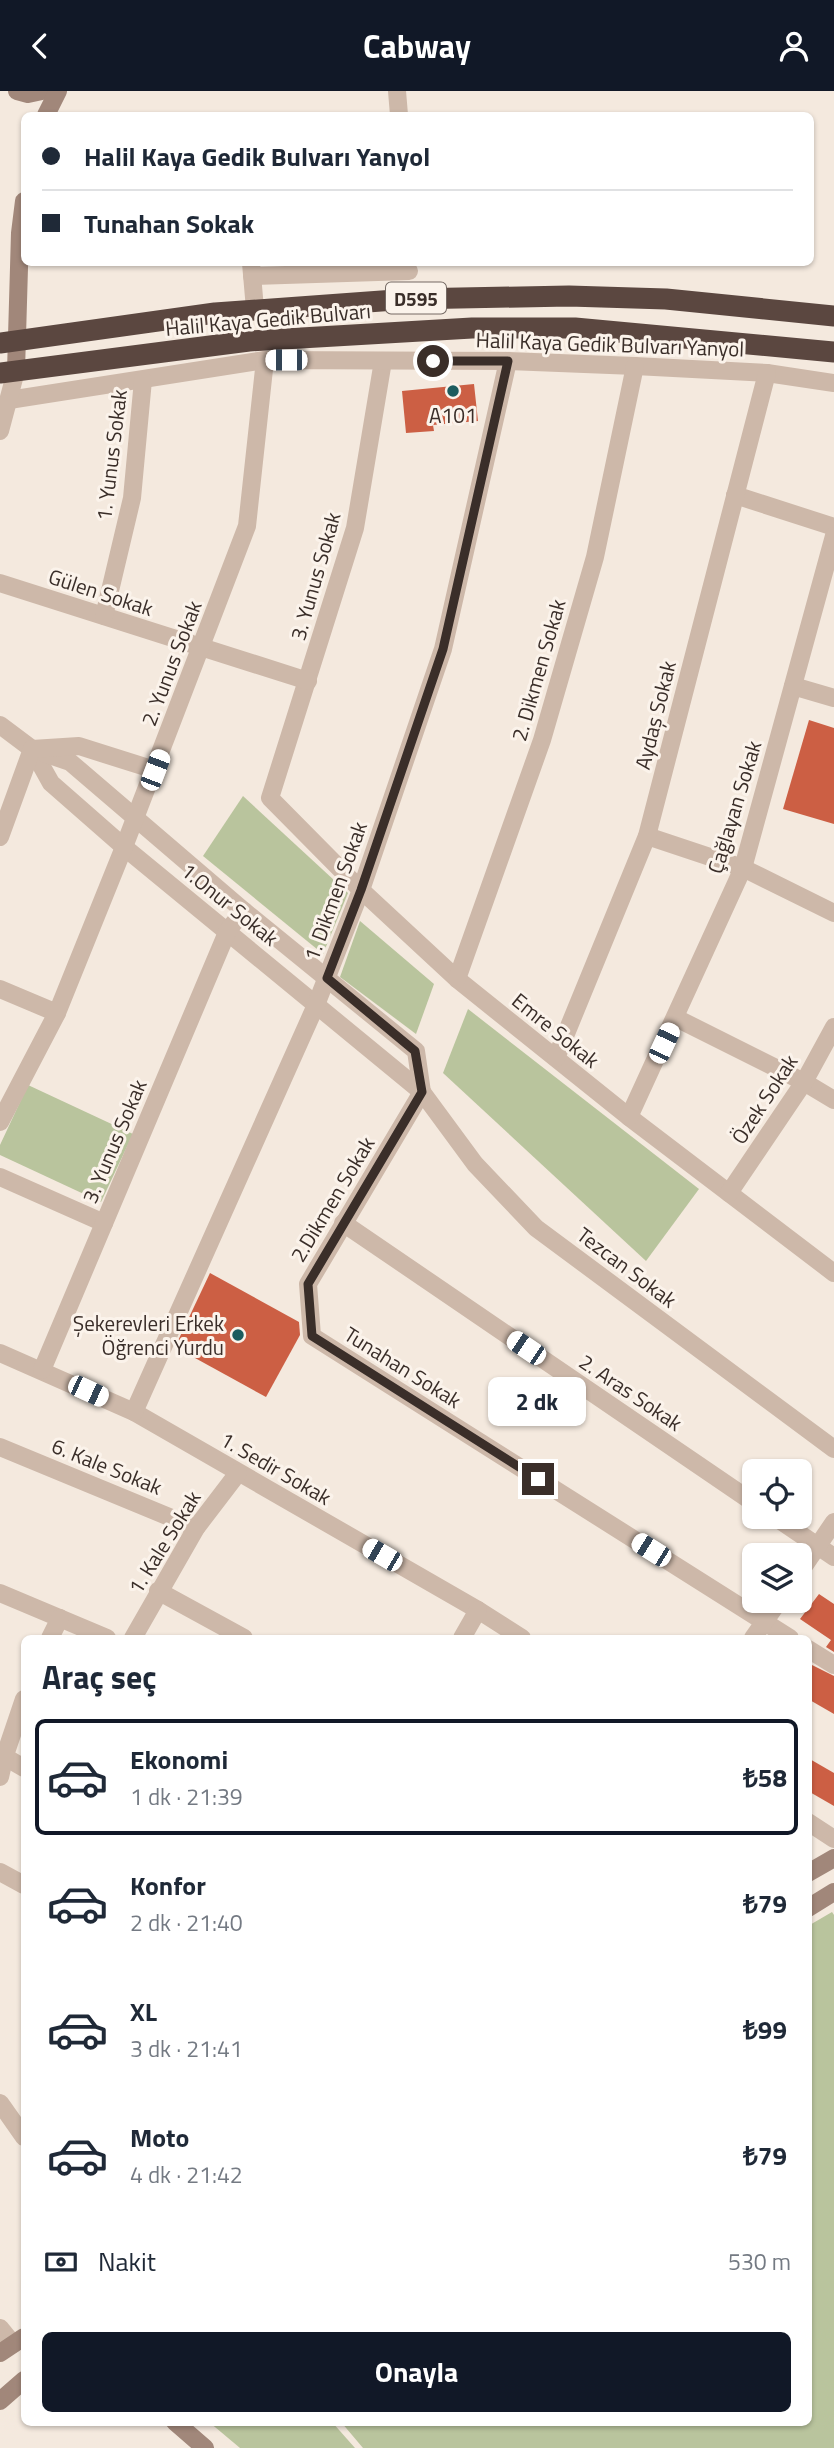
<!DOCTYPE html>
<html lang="tr">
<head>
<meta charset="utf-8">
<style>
  body { margin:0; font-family:"Titillium Web",sans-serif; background:#f2f2f3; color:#1f2937; height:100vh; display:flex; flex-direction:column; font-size:26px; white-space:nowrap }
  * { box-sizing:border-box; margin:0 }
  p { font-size:23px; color:#747a83 }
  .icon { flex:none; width:38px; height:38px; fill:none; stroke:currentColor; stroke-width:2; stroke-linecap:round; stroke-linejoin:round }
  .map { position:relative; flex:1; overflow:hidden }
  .panel { position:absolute; left:21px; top:1544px; width:791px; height:791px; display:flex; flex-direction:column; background:#fff; border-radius:10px; box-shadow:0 2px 5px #0004 }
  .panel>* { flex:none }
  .top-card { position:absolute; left:21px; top:21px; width:793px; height:154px; border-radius:10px; box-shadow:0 2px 5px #0004; display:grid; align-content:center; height:154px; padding:0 21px; background:#fff }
  .tools { position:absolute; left:742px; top:1368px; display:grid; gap:14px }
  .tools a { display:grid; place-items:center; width:70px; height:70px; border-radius:10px; background:#fff; box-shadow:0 2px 5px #0004; font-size:35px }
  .end { position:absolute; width:32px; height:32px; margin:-16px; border:9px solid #3a2e29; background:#fff; box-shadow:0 0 0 4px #fff }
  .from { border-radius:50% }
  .bubble { position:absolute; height:49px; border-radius:10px; background:#fff; box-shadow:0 2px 5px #0004; font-size:23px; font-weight:700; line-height:49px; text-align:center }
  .car { position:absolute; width:21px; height:42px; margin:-21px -10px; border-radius:9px; box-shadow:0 0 5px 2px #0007; background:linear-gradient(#fff 24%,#345 0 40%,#fff 0 76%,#345 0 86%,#fff 0) }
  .top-card b { display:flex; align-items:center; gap:24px; height:66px; font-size:26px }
  .top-card b+b { border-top:2px solid #e0e1e3 }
  .top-card i { width:18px; height:18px; background:#1f2937 }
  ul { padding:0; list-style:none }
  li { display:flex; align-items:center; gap:21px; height:116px; margin:0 14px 10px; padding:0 7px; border:4px solid transparent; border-radius:10px }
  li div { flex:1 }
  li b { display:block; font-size:26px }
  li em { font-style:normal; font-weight:700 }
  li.active { border-color:#111827 }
  li>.icon { width:63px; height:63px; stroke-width:1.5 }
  h2 { padding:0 21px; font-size:32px; line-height:84px }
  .pay { display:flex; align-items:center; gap:18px; height:77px; padding:0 21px; font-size:26px }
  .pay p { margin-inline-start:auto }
  .primary-button { display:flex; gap:14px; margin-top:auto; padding:14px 21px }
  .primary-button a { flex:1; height:80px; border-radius:10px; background:#111827; color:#fff; font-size:28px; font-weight:700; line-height:80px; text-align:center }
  header { display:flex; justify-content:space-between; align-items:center; height:91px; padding:0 21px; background:#111827; color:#fff; font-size:32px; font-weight:700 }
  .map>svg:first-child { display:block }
</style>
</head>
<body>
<header><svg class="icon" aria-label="back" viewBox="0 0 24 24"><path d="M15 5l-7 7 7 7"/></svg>Cabway<svg class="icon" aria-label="person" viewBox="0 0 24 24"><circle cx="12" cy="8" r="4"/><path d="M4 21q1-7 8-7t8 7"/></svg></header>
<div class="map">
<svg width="834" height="2357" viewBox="0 0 834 2357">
  <rect width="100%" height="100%" fill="#f4e9de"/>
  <g fill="#b9c49d">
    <path d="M 243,705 L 348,802 L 323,863 L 203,765 Z"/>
    <path d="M 360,830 L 434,893 L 416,943 L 340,886 Z"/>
    <path d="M 468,918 L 699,1098 L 646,1170 L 443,982 Z"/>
    <path d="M 28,994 L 133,1043 L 101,1111 L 0,1064 L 0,1054 Z"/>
    <path d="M 832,1821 L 834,1824 L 834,2357 L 363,2357 L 341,2331 L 808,2331 L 808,1835 Z"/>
    <path d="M 209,2331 L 332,2331 L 355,2357 L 240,2357 Z"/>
  </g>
  <g fill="#cc5f44">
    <path d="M 474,293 L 478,330 L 433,334 L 434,340 L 406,342 L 402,300 Z"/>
    <path d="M 809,629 L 834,637 L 834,733 L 783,718 Z"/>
    <path d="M 210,1182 L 299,1231 L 300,1244 L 266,1306 L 175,1256 Z"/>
    <path d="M 819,1503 L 834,1513 L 834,1561 L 826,1556 L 831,1549 L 800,1528 Z"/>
    <path d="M 808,1572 L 834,1585 L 834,1623 L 808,1608 Z"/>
    <path d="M 808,1667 L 834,1682 L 834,1715 L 808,1700 Z"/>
  </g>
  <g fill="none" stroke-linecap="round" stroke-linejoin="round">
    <g stroke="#cdb8a9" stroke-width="18">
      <path d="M 397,0 L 399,24"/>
      <path d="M 251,172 L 255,218"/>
      <path d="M 252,185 L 409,180"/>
      <path d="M 383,270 L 355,437 L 270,707 L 361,799 L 457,888 L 629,1026 L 834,1182"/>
      <path d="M 9,309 L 265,269 L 508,270 L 635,275 L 767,282 L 834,292"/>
      <path d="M 0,340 L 16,280"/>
      <path d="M 735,404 L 834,436"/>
      <path d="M 0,492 L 308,590"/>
      <path d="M 104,525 L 132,407 L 143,289"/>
      <path d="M 793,595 L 834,607"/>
      <path d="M 0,634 L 32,658 L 51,692 L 124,756 L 422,1001 L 475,1073 L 536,1137 L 834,1358"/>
      <path d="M 32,658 L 70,671 L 244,820 L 416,960 L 422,1001"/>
      <path d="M 647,745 L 743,777 L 834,822"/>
      <path d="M 0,746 L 32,658 L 79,655 L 155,679"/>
      <path d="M 457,888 L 542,649 L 595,466 L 635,275"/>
      <path d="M 0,898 L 57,922"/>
      <path d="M 676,927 L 804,991 L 834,1009"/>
      <path d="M 556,967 L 647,745 L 767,282"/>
      <path d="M 422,1001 L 308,1193 L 312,1245 L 790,1547"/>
      <path d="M 629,1026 L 743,777 L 834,445"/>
      <path d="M 0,1031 L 57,922 L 124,756 L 247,435 L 265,269"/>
      <path d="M 0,1086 L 104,1132"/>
      <path d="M 729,1102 L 804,991 L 834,936"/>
      <path d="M 343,1132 L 754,1412"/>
      <path d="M 0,1262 L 134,1321 L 478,1519 L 522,1547"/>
      <path d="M 42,1279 L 228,839 L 244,820"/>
      <path d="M 134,1321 L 316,914 L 361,799 L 443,558 L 508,270"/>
      <path d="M 0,1356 L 196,1437"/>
      <path d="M 775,1426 L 834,1466"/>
      <path d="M 800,1481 L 834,1431"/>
      <path d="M 158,1500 L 244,1547"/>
      <path d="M 0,1502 L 107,1547"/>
      <path d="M 50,1547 L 60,1527"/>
      <path d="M 133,1547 L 196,1437 L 238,1382"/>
      <path d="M 462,1547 L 478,1519"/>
      <path d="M 753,1547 L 779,1510"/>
      <path d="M 808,1558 L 834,1574"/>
      <path d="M 0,1663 L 24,1677"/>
      <path d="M 0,1686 L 5,1664 L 24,1608"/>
      <path d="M 808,1731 L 834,1748"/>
      <path d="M 0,1781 L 24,1794"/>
      <path d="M 0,2012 L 24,2046"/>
      <path d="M 0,2237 L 13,2253"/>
    </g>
    <g stroke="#a1877a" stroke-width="18">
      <path d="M 17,0 L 28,3 L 42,0"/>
      <path d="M 46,24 L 58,0"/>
      <path d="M 16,280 L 20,142 L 24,110"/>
      <path d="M 808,1782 L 834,1767"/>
      <path d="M 808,1817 L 834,1801"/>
      <path d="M 0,2262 L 24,2246"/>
      <path d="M 0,2310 L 24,2289"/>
      <path d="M 175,2331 L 205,2357"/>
    </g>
    <g stroke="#5b4740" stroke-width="21">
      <path d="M 0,252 L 215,222 L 409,208 L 569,205 L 666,208 L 834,225"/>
      <path d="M 0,282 L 249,250 L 472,237 L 575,237 L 834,261"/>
    </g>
  </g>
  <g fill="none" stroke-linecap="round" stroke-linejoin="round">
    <path stroke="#3a2e29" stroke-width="9" d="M 433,270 L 508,270 L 443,558 L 361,799 L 327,887 L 415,960 L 422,1001 L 308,1193 L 312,1245 L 538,1388"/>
  </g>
  <g fill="#1c5c5e" stroke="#fbf3eb" stroke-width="2.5">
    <circle cx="453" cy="300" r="7"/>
    <circle cx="238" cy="1244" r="7"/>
  </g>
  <g text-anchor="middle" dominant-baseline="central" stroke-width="6" stroke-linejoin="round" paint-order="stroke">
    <rect fill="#fbf3eb" stroke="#746963" stroke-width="2" x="386" y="191.5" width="60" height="31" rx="5"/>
    <g font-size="19" font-weight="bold" fill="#3a2e29">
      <text x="416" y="207">D595</text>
    </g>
    <g font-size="21" fill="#3a2e29" stroke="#fbf3eb">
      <text transform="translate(268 228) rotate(-5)">Halil Kaya Gedik Bulvarı</text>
      <text transform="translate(610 253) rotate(2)">Halil Kaya Gedik Bulvarı Yanyol</text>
      <text transform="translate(111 364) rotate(-83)">1. Yunus Sokak</text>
      <text transform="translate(315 485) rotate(-74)">3. Yunus Sokak</text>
      <text transform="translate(101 501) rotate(18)">Gülen Sokak</text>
      <text transform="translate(171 572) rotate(-69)">2. Yunus Sokak</text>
      <text transform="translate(538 579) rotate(-74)">2. Dikmen Sokak</text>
      <text transform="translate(655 624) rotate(-76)">Aydaş Sokak</text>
      <text transform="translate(734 716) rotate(-73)">Çağlayan Sokak</text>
      <text transform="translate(335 800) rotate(-70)">1. Dikmen Sokak</text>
      <text transform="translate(230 813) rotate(39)">1.Onur Sokak</text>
      <text transform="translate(556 939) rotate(39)">Emre Sokak</text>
      <text transform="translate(764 1008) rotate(-57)">Özek Sokak</text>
      <text transform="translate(114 1050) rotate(-67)">3. Yunus Sokak</text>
      <text transform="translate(332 1108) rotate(-59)">2.Dikmen Sokak</text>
      <text transform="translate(627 1176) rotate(37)">Tezcan Sokak</text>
      <text transform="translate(403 1276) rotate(32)">Tunahan Sokak</text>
      <text transform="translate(631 1301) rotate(34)">2. Aras Sokak</text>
      <text transform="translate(107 1375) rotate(22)">6. Kale Sokak</text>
      <text transform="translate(276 1377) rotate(30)">1. Sedir Sokak</text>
      <text transform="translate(164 1451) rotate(-58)">1. Kale Sokak</text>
    </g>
    <g font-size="21" fill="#3a2e29" stroke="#fbf3eb">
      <text x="453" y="324">A101</text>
      <text x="224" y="1232" text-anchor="end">Şekerevleri Erkek<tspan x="224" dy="24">Öğrenci Yurdu</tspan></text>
    </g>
  </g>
</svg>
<div class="tools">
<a><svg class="icon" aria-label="locate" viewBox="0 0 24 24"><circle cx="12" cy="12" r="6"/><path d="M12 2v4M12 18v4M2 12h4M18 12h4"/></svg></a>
<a><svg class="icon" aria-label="layers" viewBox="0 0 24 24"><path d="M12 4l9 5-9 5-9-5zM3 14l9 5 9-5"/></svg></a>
</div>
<i class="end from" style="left:433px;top:270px"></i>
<i class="end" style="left:538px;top:1388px"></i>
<div class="bubble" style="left:488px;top:1286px;width:98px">2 dk</div>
<i class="car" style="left:286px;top:269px;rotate:270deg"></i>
<i class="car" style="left:155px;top:679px;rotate:21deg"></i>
<i class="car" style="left:664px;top:952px;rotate:25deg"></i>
<i class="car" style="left:526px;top:1257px;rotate:304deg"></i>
<i class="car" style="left:88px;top:1300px;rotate:115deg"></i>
<i class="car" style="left:651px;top:1459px;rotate:302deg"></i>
<i class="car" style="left:382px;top:1464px;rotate:300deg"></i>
<div class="top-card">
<b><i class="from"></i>Halil Kaya Gedik Bulvarı Yanyol</b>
<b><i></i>Tunahan Sokak</b>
</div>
<section class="panel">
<h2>Araç seç</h2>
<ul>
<li class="active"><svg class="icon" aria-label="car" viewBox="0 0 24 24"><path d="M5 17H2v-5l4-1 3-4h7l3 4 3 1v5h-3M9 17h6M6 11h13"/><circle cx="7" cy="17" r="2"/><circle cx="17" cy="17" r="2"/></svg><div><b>Ekonomi</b><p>1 dk · 21:39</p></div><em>₺58</em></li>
<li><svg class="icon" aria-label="car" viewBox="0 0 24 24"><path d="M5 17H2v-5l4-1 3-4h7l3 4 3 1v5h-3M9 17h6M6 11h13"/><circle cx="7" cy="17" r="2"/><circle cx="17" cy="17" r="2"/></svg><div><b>Konfor</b><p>2 dk · 21:40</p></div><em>₺79</em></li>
<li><svg class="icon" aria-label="car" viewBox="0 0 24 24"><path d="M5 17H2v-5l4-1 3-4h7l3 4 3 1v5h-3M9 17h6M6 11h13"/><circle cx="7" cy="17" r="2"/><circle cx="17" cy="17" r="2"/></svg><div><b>XL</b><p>3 dk · 21:41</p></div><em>₺99</em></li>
<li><svg class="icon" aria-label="car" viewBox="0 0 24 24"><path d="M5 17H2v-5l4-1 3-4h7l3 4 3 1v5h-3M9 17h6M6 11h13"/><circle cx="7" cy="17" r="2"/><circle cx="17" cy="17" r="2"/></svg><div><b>Moto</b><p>4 dk · 21:42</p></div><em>₺79</em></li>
</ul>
<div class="pay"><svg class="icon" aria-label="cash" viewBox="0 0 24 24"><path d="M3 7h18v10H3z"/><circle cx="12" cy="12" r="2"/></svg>Nakit<p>530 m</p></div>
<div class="primary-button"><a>Onayla</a></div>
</section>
</div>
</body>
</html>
